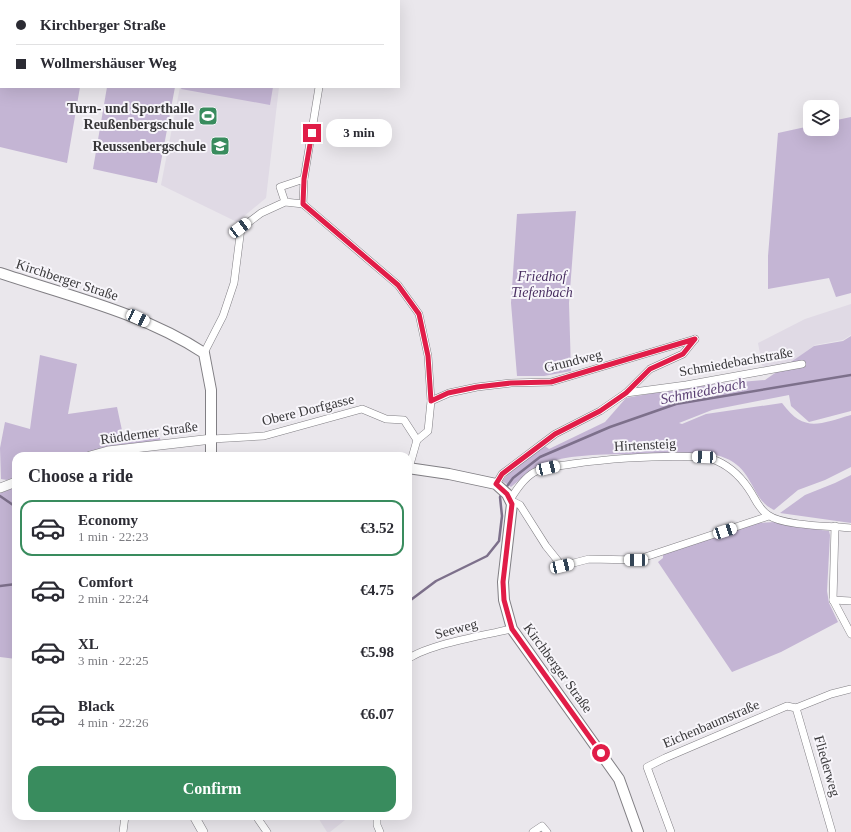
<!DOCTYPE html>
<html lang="en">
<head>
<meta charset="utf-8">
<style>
  body { margin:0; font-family:Georgia,serif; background:#f2f2f3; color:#2b2b33; height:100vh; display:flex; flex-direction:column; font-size:15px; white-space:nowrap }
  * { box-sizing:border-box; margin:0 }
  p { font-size:13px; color:#7c7c81 }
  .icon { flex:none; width:22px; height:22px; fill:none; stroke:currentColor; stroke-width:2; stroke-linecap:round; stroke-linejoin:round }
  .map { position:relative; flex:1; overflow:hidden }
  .details { position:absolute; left:12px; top:452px; width:400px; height:368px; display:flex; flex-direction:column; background:#fff; border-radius:12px; box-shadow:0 4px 16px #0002 }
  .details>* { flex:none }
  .banner { position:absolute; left:0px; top:0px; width:400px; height:88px; box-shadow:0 4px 16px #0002; display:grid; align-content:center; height:88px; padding:0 16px; background:#fff }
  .tools { position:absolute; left:803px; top:100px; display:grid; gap:8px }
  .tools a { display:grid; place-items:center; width:36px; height:36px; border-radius:8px; background:#fff; box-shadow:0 4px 16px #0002; font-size:20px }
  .end { position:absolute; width:18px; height:18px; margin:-9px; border:5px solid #e11d48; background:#fff; box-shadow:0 0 0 2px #fff }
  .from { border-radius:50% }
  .bubble { position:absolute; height:28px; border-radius:12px; background:#fff; box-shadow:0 4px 16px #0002; font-size:13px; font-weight:800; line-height:28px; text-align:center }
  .car { position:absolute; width:12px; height:24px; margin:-12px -6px; border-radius:5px; box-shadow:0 0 3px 1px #0007; background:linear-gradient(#fff 24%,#345 0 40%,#fff 0 76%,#345 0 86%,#fff 0) }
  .banner b { display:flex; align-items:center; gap:14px; height:38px; font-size:15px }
  .banner b+b { border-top:1px solid #e1e1e2 }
  .banner i { width:10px; height:10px; background:#2b2b33 }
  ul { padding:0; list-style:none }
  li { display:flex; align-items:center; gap:12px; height:56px; margin:0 8px 6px; padding:0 8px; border:2px solid transparent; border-radius:12px }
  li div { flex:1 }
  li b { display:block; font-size:15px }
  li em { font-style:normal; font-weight:800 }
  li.current { border-color:#398c5e }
  li>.icon { width:36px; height:36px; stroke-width:1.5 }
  h2 { padding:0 16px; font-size:18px; line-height:48px }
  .action { display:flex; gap:8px; margin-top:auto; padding:8px 16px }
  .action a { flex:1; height:46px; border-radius:12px; background:#398c5e; color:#fff; font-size:16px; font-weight:800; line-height:46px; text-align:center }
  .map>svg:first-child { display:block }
</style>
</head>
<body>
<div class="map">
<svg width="851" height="832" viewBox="0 0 851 832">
  <rect width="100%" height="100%" fill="#eae7ec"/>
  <g fill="#e0dae5">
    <path d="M 180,87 L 279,87 L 266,198 L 237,222 L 161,185 Z"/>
    <path d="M 851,304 L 851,335 L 843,340 L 815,345 L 791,363 L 763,370 L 758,343 L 805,319 Z"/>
    <path d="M 317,816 L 350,816 L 330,832 L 327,832 Z"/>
  </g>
  <g fill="#c4b5d4">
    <path d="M 0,0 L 93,0 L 1,1 L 1,87 L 80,87 L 67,163 L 0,147 Z"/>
    <path d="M 107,87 L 175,87 L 157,183 L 93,169 Z"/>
    <path d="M 182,87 L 273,87 L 270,105 L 181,89 Z"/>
    <path d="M 851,117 L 851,293 L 836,297 L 829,278 L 768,289 L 768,256 L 778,133 L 810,126 L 810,129 L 832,129 L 832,121 Z"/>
    <path d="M 576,211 L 569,303 L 571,371 L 544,376 L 517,376 L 511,303 L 517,214 Z"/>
    <path d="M 851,336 L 851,411 L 809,422 L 791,406 L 789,395 L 712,410 L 679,423 L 682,424 L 706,414 L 782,403 C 804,433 819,424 851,415 L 851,467 L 825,480 L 798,490 L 774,510 C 751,500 754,469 725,458 C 707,451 684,454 664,454 C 630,455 584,452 552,461 C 535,466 523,477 511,487 L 502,481 L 520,461 L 545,446 L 549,449 L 605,422 L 626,398 L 692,386 L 765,380 L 814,346 L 843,341 Z"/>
    <path d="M 40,355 L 77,364 L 68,414 L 117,407 L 123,435 L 156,428 L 161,441 L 129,444 L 77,456 L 16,456 L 16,477 L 7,480 L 1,479 L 0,448 L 5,422 L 30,429 Z"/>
    <path d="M 851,475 L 851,523 L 780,513 L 805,495 L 835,483 Z"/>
    <path d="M 16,487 L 16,659 L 0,657 L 0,493 Z"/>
    <path d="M 775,522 L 791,526 L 829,531 L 830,535 L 827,591 L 829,603 L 838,622 L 781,652 L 732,672 L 658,562 L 663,558 L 663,553 L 758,523 Z"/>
  </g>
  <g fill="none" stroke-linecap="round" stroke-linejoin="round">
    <g stroke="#7d708b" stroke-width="2.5">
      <path d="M 505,489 L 513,478 L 540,457 L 610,427 L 676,404 L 851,375"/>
      <path d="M 0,496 L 16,507"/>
      <path d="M 0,586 L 16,584"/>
      <path d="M 408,602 L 436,581 L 487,556 L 499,541 L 502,516 L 500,497 L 502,493"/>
    </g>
    <g stroke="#817f84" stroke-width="8">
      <g id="minor">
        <path d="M 304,179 L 319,87"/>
        <path d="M 303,204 L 398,285 L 419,314 L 428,356 L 431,401"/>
        <path d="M 204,353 L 223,316 L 234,283 L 241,228 L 261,213 L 285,202 L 303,204 L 304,179 L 280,187 L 285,202"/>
        <path d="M 626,393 L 650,369 L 683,354 L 695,339"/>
        <path d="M 212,439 L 264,436 L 362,409 L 386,419 L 404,420 L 417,440 L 409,468"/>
        <path d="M 417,440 L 428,431 L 431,401 L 449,393 L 477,387 L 511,383 L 551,382 L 695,339"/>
        <path d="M 496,484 L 502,474 L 555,434 L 600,411 L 626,393 L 686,385 L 802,364"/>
        <path d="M 769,516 L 636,560 L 589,559 L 562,566 L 546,546 L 520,505 L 510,500 C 516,490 526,475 537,471 C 565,461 692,450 717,461 C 733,468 743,479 752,494 C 756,501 760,510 768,515 C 783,526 831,526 851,528"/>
        <path d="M 835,526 L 833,600 L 851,634"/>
        <path d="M 833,600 L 851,601"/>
        <path d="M 408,659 C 429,644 485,635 512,629"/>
        <path d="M 796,708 L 832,832"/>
        <path d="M 256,816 L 267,832"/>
        <path d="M 377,816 L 377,825 L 380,832"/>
        <path d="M 123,832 L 125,816"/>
        <path d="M 533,832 L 542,826 L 547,832"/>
        <path d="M 671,832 L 647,767 L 665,758 L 787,706 L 796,708 L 831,694 L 851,689"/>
      </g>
    </g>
    <g stroke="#817f84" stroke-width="10">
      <g id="tertiary">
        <path d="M 90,456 L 108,451 L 212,439"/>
        <path d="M 0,488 L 16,482"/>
        <path d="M 194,816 L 203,832"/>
      </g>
    </g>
    <g stroke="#817f84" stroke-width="12">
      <g id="secondary">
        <path d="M 0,273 C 69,296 143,313 204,353 L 211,390 L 211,456"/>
        <path d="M 408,468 L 449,474 L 496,484 L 507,494 L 512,504 L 503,582 L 504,600 L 512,629 L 619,779 L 638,832"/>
      </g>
    </g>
    <use href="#minor" stroke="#fff" stroke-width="7"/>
    <use href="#tertiary" stroke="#fff" stroke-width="9"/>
    <use href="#secondary" stroke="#fff" stroke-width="10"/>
  </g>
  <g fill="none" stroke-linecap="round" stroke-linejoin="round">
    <path stroke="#e11d48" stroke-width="5" d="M 312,133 L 304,179 L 303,204 L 398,285 L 419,314 L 428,356 L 431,401 L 448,393 L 477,387 L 511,383 L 551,382 L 695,339 L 683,354 L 650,369 L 626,393 L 600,411 L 555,434 L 502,474 L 496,484 L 507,494 L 512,504 L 503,582 L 504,600 L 512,629 L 601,753"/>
  </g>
  <defs>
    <g id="stadium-square" transform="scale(1)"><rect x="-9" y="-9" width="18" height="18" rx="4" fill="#398c5e" stroke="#f7f5fa"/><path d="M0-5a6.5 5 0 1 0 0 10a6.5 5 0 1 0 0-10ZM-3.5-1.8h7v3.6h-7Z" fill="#fff"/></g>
    <g id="school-square" transform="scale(1)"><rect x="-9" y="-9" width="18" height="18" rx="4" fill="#398c5e" stroke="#f7f5fa"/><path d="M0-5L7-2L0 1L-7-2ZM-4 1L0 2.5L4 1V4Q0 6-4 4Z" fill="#fff"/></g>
  </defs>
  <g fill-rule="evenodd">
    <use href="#stadium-square" x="208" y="116"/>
    <use href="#school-square" x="220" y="146"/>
  </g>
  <g text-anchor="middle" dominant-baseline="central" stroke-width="4" stroke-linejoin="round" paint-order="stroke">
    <g font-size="14" font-weight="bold" fill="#383739" stroke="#f7f5fa" text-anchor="end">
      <text x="194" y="108">Turn- und Sporthalle<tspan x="194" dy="16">Reußenbergschule</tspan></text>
      <text x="206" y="146">Reussenbergschule</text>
    </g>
    <g font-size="14" font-style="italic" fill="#4a3062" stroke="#f7f5fa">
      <text x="542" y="276">Friedhof<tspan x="542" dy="16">Tiefenbach</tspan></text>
    </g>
    <g font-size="14" fill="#383739" stroke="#f7f5fa">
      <text transform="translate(67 280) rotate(18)">Kirchberger Straße</text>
      <text transform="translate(573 361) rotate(-14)">Grundweg</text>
      <text transform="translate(736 362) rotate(-10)">Schmiedebachstraße</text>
      <text transform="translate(308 410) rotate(-14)">Obere Dorfgasse</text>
      <text transform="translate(149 433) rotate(-8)">Rüdderner Straße</text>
      <text transform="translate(645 445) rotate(-3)">Hirtensteig</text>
      <text transform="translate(456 629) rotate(-15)">Seeweg</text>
      <text transform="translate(558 668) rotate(54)">Kirchberger Straße</text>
      <text transform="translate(711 724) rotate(-23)">Eichenbaumstraße</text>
      <text transform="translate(827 766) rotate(74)">Fliederweg</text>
    </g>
    <g font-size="15" font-style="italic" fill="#583d71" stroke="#f7f5fa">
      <text transform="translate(703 391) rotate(-11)">Schmiedebach</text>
    </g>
  </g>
</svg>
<div class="tools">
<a><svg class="icon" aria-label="layers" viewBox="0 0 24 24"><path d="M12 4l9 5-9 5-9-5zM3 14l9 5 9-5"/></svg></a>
</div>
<i class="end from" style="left:601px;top:753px"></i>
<i class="end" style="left:312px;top:133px"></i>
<div class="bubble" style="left:326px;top:119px;width:66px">3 min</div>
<i class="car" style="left:240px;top:228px;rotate:53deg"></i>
<i class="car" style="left:138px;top:318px;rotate:115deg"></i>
<i class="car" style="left:704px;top:457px;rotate:273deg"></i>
<i class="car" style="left:548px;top:468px;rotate:77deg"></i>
<i class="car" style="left:725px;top:531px;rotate:72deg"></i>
<i class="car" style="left:636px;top:560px;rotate:271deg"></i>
<i class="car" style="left:562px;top:566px;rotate:77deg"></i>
<div class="banner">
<b><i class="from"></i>Kirchberger Straße</b>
<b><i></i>Wollmershäuser Weg</b>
</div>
<section class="details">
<h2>Choose a ride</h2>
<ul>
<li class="current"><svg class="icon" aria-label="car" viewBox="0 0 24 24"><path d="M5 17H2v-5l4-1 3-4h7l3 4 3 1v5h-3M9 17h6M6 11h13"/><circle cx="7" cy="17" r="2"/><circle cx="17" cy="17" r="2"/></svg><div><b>Economy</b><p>1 min · 22:23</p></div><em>€3.52</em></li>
<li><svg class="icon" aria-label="car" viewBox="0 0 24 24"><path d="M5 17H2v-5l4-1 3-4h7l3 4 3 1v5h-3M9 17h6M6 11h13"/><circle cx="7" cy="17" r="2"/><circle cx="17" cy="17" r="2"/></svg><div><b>Comfort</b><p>2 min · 22:24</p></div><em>€4.75</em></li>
<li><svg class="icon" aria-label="car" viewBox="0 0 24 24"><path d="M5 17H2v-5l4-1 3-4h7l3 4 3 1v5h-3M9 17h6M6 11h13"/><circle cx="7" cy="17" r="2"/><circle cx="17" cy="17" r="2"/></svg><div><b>XL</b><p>3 min · 22:25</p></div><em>€5.98</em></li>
<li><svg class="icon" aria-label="car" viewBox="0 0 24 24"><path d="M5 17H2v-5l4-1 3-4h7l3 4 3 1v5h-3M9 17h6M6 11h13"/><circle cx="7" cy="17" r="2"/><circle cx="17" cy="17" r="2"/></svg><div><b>Black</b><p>4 min · 22:26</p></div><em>€6.07</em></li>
</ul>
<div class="action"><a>Confirm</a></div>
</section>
</div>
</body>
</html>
